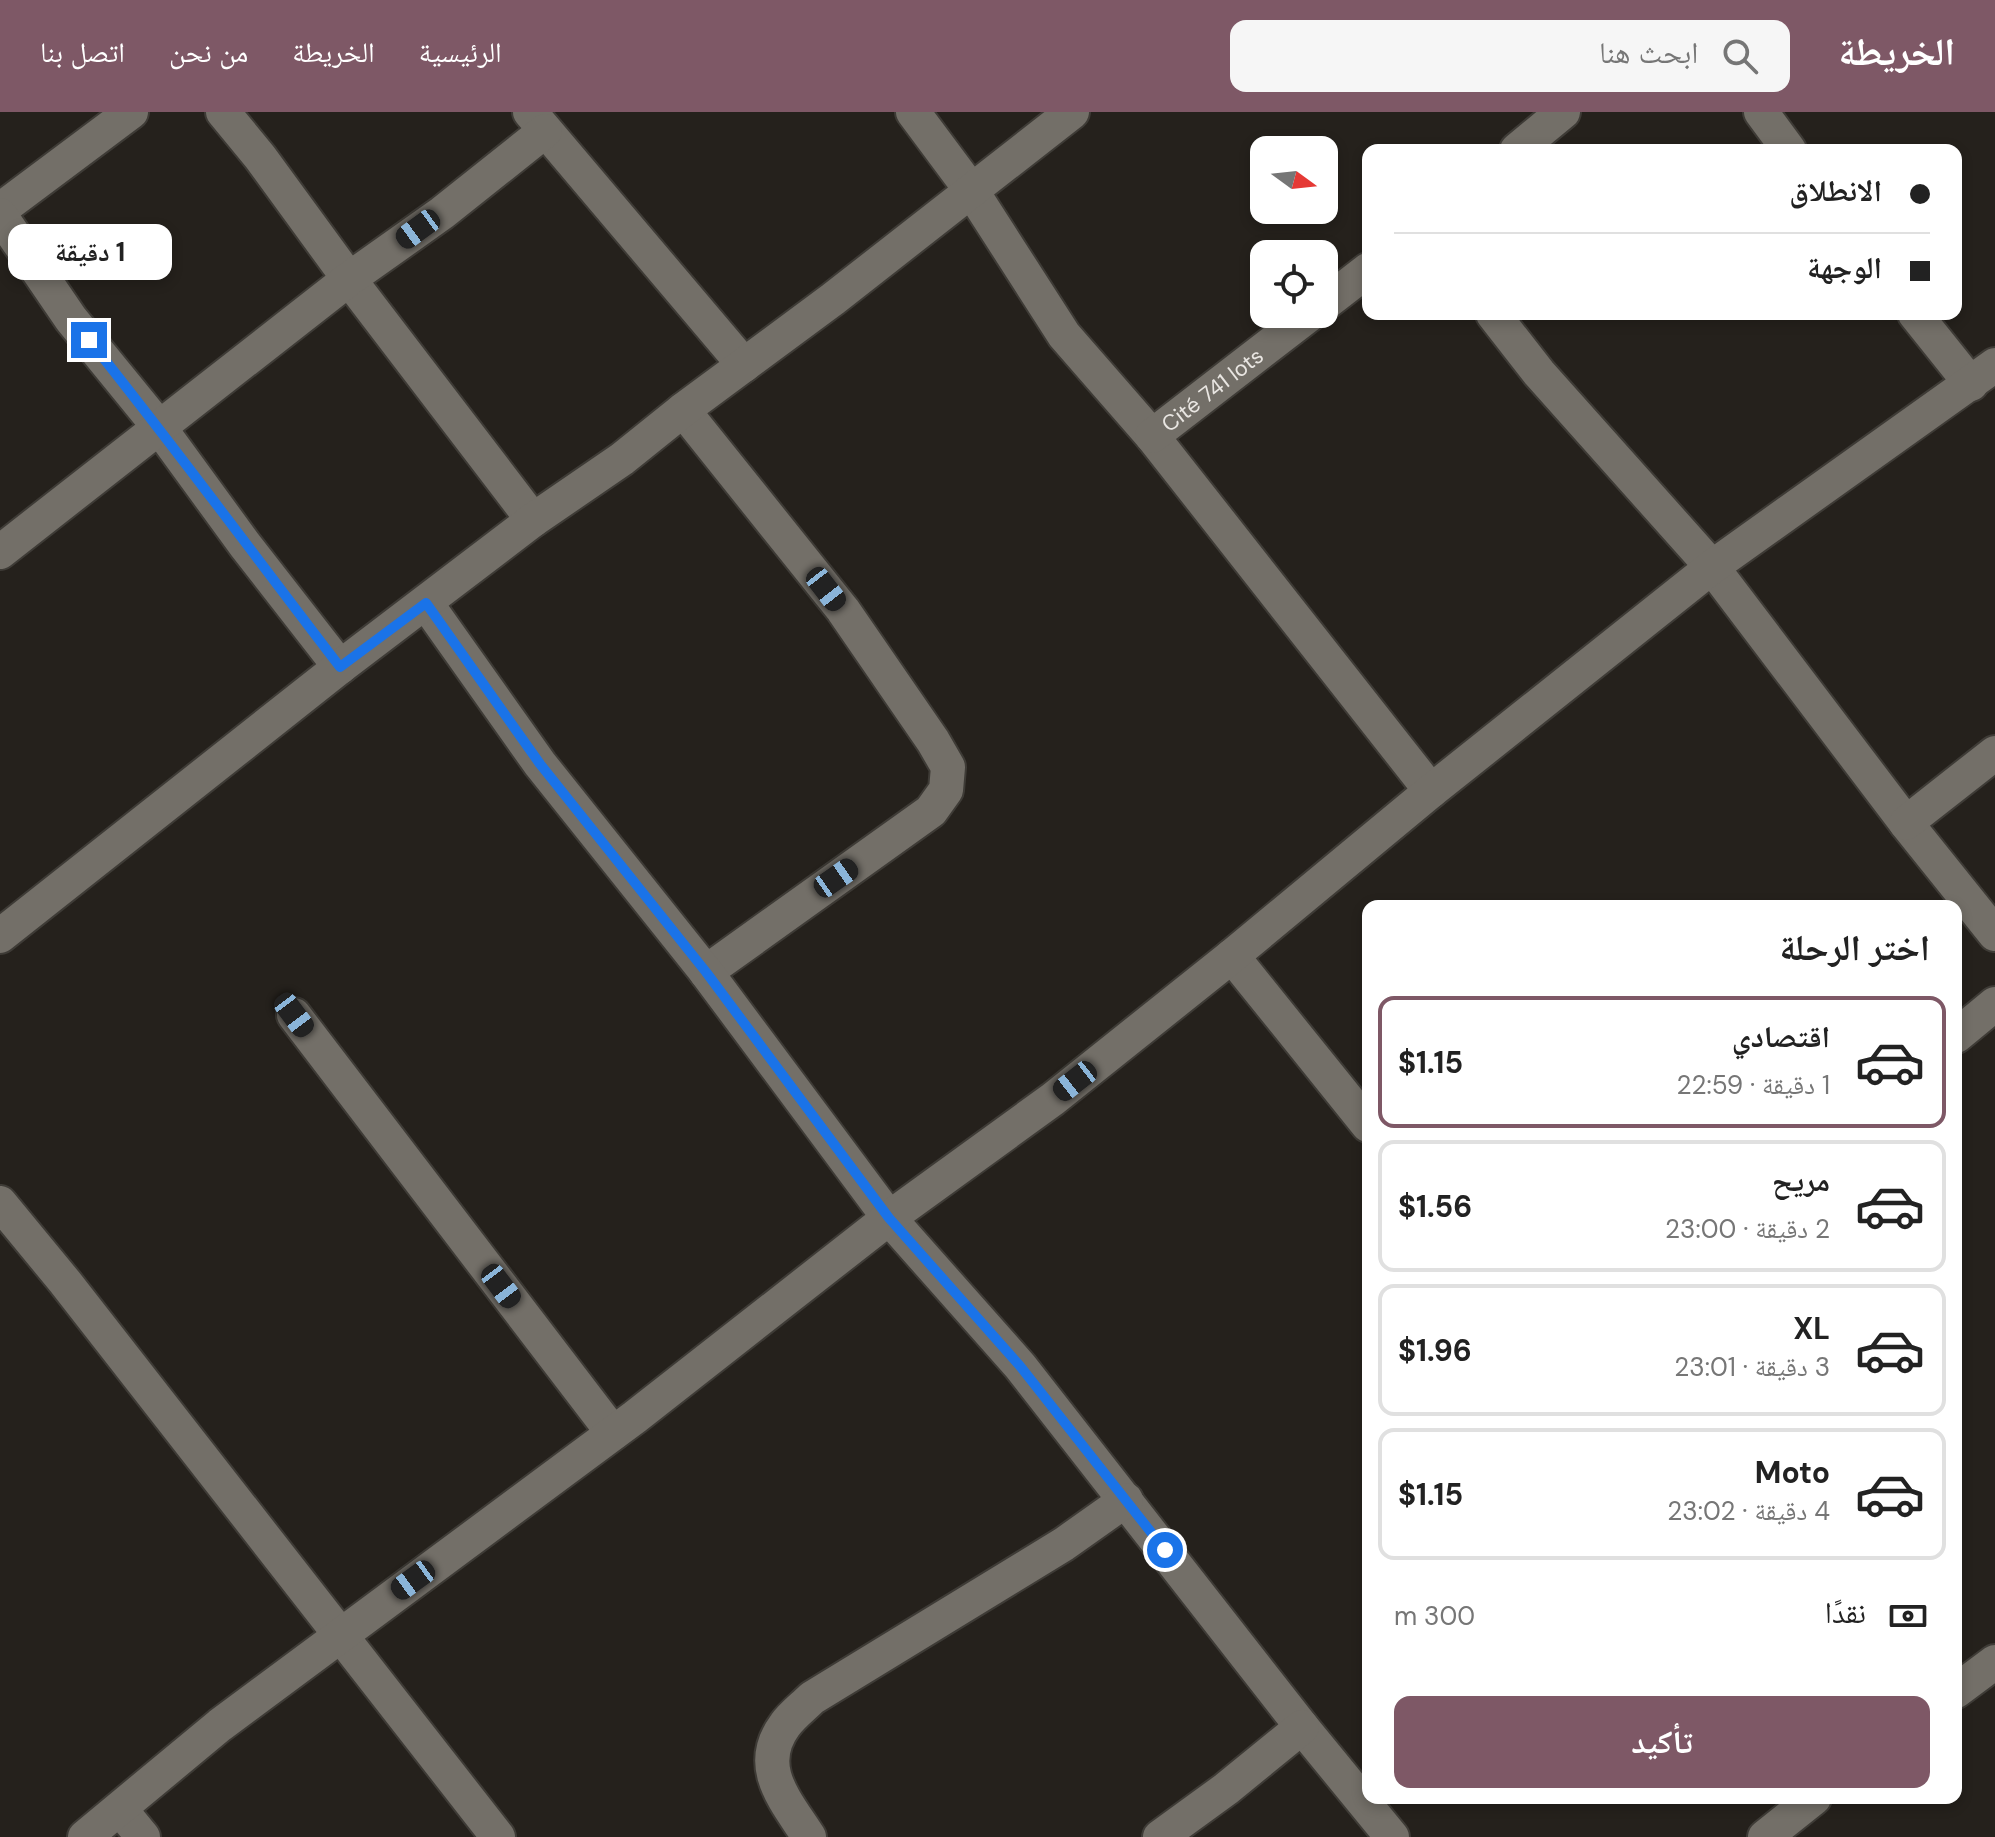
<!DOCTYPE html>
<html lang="ar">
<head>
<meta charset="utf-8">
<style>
  body { margin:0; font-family:"DM Sans","Noto Naskh Arabic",sans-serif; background:#f6f6f6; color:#222; direction:rtl; height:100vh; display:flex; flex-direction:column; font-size:30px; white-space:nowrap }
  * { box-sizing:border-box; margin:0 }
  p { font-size:26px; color:#767676 }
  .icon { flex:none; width:44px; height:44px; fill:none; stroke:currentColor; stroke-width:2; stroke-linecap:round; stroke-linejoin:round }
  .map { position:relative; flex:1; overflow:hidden; direction:ltr }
  .sheet { position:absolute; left:1362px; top:788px; width:600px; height:904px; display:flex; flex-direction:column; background:#fff; border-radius:16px; box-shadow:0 4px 12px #0003; direction:rtl }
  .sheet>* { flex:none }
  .banner { position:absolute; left:1362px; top:32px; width:600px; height:176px; border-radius:16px; box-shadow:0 4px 12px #0003; direction:rtl; display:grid; align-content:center; height:176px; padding:0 32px; background:#fff }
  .needle { width:52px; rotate:105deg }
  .tools { position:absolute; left:1250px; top:24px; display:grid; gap:16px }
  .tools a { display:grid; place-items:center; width:88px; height:88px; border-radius:16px; background:#fff; box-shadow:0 4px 12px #0003; font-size:40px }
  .end { position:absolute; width:36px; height:36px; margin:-18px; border:10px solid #1a73e8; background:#fff; box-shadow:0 0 0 4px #fff }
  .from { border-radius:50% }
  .bubble { position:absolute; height:56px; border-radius:16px; background:#fff; box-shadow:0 4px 12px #0003; font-size:26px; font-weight:700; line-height:56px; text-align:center; direction:rtl }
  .car { position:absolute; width:24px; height:48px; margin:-24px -12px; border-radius:10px; box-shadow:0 0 6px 2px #0007; background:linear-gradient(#222 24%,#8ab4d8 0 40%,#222 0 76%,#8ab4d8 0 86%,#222 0) }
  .banner b { display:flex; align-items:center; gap:28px; height:76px; font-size:30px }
  .banner b+b { border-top:2px solid #e0e0e0 }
  .banner i { width:20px; height:20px; background:#222 }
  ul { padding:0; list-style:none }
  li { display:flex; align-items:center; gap:24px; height:132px; margin:0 16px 12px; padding:0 16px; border:4px solid #e0e0e0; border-radius:16px }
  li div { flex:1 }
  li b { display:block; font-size:30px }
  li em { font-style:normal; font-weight:700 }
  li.active { border-color:#7e5866 }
  li>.icon { width:72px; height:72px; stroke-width:1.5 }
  h2 { padding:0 32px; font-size:36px; line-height:96px }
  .pay { display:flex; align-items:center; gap:20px; height:88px; padding:0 32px; font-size:30px }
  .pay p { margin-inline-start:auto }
  .cta { display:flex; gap:16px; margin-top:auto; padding:16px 32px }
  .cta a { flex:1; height:92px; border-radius:16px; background:#7e5866; color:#fff; font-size:32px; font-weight:700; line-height:92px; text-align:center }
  header { display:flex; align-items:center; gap:48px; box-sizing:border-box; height:112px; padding:0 40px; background:#7e5866; color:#fff }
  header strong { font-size:38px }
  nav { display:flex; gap:44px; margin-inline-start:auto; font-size:28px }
  .search { width:560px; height:72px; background:#f6f6f6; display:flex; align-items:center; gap:20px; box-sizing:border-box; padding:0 28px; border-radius:16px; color:#767676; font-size:30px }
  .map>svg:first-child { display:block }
</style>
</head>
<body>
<header>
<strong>الخريطة</strong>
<div class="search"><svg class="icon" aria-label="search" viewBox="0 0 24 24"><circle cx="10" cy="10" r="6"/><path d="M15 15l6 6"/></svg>ابحث هنا</div>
<nav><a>الرئيسية</a><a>الخريطة</a><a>من نحن</a><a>اتصل بنا</a></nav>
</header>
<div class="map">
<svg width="1995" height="1725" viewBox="0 0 1995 1725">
  <rect width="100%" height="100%" fill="#25211c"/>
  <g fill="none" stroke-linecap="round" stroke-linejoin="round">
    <g stroke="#3e3b36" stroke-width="38">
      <g id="street">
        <path d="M 223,0 L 260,45 L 349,167 L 533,408"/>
        <path d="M 530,0 L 744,253"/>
        <path d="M 913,0 L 971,78 L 1064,223 L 1152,324 L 1431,679"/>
        <path d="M 1761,0 L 1789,38"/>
        <path d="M 1517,38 L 1563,0"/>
        <path d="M 0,98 L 131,0"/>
        <path d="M 0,103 L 71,207 L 159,315 L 245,433 L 340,555"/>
        <path d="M 1324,192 L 1368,158"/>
        <path d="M 1493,202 L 1539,261 L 1712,455 L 1906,711 L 1995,822"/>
        <path d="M 1915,202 L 1971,272"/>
        <path d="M 683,298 L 843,498 L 933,629 L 948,655 L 946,678 L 931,699 L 706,860"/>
        <path id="s1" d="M 1152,324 L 1310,202"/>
        <path d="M 0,440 L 349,167 L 442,101 L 545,19"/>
        <path d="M 426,491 L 540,652 L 706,860 L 889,1106 L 1020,1254 L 1302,1615 L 1392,1725"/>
        <path d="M 1906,711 L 1995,641"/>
        <path d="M 0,824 L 340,555 L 533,408 L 622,347 L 683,298 L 833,187 L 1072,0"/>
        <path d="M 1232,844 L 1368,1013"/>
        <path d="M 294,903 L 613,1321"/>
        <path d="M 1956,924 L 1995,892"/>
        <path d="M 0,1091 L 65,1170 L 498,1725"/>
        <path d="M 1956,1579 L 1995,1550"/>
        <path d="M 120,1697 L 143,1725"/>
        <path d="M 85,1725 L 220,1613 L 635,1305 L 889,1106 L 1053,987 L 1232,844 L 1431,679 L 1712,455 L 1995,253"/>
        <path d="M 809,1725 C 786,1689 754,1655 785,1613 C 792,1603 803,1595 812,1586 L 1064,1432 L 1126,1388"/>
        <path d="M 1160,1725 L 1226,1677 L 1302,1615"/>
        <path d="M 1765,1725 L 1814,1686"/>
      </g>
    </g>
    <use href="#street" stroke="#736f68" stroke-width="34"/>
  </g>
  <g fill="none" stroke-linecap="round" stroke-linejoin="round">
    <path stroke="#1a73e8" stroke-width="10" d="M 89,228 C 175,335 256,446 340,555 L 426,491 L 540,652 L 706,860 L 889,1106 L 1020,1254 L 1165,1438"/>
  </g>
  <g text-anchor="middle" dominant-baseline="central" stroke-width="8" stroke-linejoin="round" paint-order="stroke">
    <g font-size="22" fill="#e9e6e2" stroke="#0d0b09">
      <text stroke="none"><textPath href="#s1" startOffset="76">Cité 741 lots</textPath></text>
    </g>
  </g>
</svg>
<div class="tools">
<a><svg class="needle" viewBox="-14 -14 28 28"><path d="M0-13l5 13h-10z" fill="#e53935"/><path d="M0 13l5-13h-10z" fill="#767676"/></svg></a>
<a><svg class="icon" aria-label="locate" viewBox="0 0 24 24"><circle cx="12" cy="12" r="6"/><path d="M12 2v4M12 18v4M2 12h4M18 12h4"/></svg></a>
</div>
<i class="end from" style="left:1165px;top:1438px"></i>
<i class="end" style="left:89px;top:228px"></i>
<div class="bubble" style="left:8px;top:112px;width:164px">1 دقيقة</div>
<i class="car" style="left:418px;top:117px;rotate:234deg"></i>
<i class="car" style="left:826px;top:477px;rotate:142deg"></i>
<i class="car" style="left:836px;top:766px;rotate:55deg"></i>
<i class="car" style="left:294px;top:903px;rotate:143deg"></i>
<i class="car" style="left:1075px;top:969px;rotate:232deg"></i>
<i class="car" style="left:501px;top:1174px;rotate:143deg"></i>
<i class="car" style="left:413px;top:1468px;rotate:234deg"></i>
<div class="banner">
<b><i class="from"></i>الانطلاق</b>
<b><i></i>الوجهة</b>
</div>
<section class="sheet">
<h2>اختر الرحلة</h2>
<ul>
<li class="active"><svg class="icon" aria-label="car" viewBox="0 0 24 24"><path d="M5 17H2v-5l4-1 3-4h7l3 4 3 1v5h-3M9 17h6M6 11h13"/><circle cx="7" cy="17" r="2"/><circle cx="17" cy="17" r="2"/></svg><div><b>اقتصادي</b><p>1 دقيقة · 22:59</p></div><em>$1.15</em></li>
<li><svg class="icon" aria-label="car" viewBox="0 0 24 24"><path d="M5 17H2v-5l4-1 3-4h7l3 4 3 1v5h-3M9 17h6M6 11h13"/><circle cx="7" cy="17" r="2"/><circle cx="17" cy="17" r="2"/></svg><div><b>مريح</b><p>2 دقيقة · 23:00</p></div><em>$1.56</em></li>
<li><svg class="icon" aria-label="car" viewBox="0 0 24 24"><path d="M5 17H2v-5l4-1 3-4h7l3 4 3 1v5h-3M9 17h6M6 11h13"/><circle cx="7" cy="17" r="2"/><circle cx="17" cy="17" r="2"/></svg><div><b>XL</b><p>3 دقيقة · 23:01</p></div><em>$1.96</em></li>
<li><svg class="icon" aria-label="car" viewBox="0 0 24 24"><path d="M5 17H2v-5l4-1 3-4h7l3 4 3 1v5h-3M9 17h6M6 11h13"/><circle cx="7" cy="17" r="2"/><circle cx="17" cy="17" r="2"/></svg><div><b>Moto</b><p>4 دقيقة · 23:02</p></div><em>$1.15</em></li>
</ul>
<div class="pay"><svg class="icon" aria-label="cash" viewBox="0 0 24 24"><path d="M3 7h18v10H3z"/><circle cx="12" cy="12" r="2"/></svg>نقدًا<p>300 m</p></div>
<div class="cta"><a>تأكيد</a></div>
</section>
</div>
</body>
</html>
